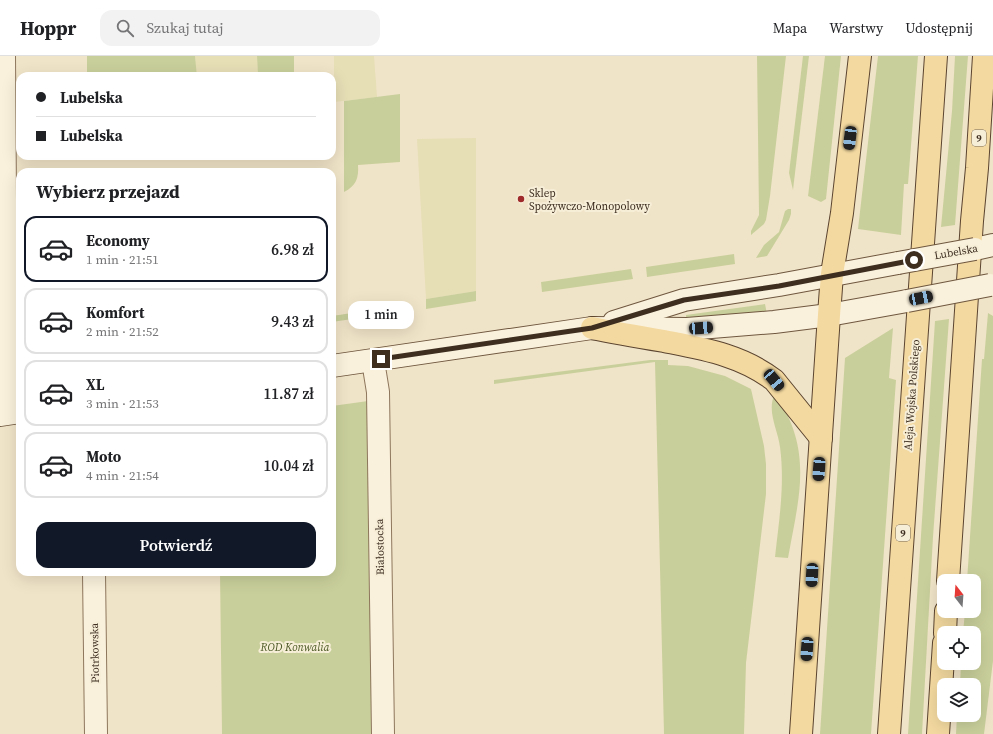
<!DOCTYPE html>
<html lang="pl">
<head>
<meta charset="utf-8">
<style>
  body { margin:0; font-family:"Source Serif 4",serif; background:#f2f2f2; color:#202124; height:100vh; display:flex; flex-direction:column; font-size:15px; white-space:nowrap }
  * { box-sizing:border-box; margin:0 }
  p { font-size:13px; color:#757577 }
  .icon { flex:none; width:22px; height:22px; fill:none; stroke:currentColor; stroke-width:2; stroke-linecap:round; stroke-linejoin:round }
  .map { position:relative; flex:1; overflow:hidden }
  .drawer { position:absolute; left:16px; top:112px; width:320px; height:408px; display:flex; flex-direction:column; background:#fff; border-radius:12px; box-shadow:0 4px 16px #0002 }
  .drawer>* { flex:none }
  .guide { position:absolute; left:16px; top:16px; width:320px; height:88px; border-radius:12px; box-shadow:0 4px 16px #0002; display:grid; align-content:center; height:88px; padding:0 20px; background:#fff }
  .needle { width:26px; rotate:343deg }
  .buttons { position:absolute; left:937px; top:518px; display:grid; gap:8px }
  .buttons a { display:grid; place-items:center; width:44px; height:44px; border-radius:8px; background:#fff; box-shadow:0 4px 16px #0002; font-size:20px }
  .end { position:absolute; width:18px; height:18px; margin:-9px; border:5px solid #3d2e20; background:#fff; box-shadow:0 0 0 2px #fff }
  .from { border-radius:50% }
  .bubble { position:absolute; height:28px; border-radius:12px; background:#fff; box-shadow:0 4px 16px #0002; font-size:13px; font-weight:600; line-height:28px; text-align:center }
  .car { position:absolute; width:12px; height:24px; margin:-12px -6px; border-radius:5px; box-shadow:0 0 3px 1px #0007; background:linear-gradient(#222 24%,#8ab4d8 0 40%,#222 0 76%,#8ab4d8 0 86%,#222 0) }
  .guide b { display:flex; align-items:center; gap:14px; height:38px; font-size:15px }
  .guide b+b { border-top:1px solid #e0e0e0 }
  .guide i { width:10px; height:10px; background:#202124 }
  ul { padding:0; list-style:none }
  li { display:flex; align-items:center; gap:12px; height:66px; margin:0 8px 6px; padding:0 12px; border:2px solid #e0e0e0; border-radius:12px }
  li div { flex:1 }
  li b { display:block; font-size:15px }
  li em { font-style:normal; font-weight:600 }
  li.active { border-color:#111827 }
  li>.icon { width:36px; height:36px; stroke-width:1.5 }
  h2 { padding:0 20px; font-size:18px; line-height:48px }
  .primary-button { display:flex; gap:8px; margin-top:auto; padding:8px 20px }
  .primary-button a { flex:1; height:46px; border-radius:12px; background:#111827; color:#fff; font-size:16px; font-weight:600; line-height:46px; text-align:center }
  header { display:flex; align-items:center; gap:24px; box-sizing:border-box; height:56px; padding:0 20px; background:#fff; border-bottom:1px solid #e0e0e0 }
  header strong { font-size:19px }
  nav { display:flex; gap:22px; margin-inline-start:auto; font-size:14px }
  .search { width:280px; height:36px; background:#f2f2f2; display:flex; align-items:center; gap:10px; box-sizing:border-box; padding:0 14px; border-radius:12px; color:#757577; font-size:15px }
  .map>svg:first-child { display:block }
</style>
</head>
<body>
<header>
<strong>Hoppr</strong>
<div class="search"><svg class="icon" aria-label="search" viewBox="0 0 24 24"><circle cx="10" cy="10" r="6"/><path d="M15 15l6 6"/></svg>Szukaj tutaj</div>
<nav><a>Mapa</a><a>Warstwy</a><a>Udostępnij</a></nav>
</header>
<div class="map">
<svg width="993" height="678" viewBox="0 0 993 678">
  <rect width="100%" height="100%" fill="#f0e4c8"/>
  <g fill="#e6deb5">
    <path d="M 195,0 L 257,0 L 258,20 L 197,20 Z"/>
    <path d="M 334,0 L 374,0 L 377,41 L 334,46 Z"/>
    <path d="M 476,82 L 476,235 L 426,243 L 417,83 Z"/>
  </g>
  <g fill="#c9cf9b">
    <path d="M 87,0 L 195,0 L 197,20 L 87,20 Z"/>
    <path d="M 257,0 L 294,0 L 294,20 L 258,20 Z"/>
    <path d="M 757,0 L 786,0 L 770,140 L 766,164 L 764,168 L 751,179 L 751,175 L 759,159 Z"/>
    <path d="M 803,0 L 809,0 L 793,134 L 789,117 Z"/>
    <path d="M 825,0 L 841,0 L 826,143 L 821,146 L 808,140 Z"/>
    <path d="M 878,0 L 918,0 L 908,128 L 904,128 L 901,179 L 858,173 Z"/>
    <path d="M 955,0 L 968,0 L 955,169 L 941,171 L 952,55 Z"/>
    <path d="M 400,38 L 400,106 L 358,109 C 359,122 356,130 344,136 L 344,45 Z"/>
    <path d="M 788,153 L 791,153 L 791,158 L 789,164 L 767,200 L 756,202 L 764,189 L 779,176 L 785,155 Z"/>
    <path d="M 734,198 L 735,208 L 647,221 L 646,211 Z"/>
    <path d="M 631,213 L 633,223 L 542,236 L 541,226 Z"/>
    <path d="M 476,235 L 476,245 L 426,253 L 426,243 Z"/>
    <path d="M 765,248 L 767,258 L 686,263 L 686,259 Z"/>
    <path d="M 379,253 L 379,259 L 332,266 L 332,260 Z"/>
    <path d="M 988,257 L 993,260 L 993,605 L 984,678 L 956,678 L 957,659 L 974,659 L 974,629 L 960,629 L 961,607 L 974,607 L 974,577 L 963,577 L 965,555 L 974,555 L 974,525 L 967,525 L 982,303 L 984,303 Z"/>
    <path d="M 949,263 L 933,481 L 922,678 L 908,678 L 935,265 Z"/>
    <path d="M 893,272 L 889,322 L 896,324 L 871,678 L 820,678 L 845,302 Z"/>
    <path d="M 650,304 L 668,304 L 668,309 L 688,310 L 725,320 L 751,333 L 764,390 L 766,408 L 766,438 L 746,607 L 744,678 L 664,678 L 655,306 L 494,328 L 494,324 Z"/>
    <path d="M 775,338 C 814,394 799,441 788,502 L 775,501 C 779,465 785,428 780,391 C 778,374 766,354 775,338 Z"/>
    <path d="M 368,345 L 372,678 L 222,678 L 220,516 L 332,516 L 332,350 Z"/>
  </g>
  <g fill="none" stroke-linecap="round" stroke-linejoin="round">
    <g stroke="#8d765c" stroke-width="24">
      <g id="minor">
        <path d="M 4,0 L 6,285 L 7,326 L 11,357"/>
        <path d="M 373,305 L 378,336 L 383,678"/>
        <path d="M 94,516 L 96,678"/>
      </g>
    </g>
    <g stroke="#6f573f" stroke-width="24">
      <g id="secondary">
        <path d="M 975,193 L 993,189"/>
        <path d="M 614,266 L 684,244 L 779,229 L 898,207"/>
        <path d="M 332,310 L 592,272 L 687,273 L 774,266 L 829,259 L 907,245"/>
        <path d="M 0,359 L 20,356"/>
      </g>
    </g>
    <g stroke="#5b4430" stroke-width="24">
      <g id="primary">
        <path d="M 592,272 C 616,277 640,281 664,285 C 704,293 741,299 774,324 L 821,382"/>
        <path d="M 948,525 L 972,165 L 977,112 L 984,0"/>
        <path d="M 945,577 L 946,555"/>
        <path d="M 801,678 L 829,259 L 832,218 L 842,157 L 860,0"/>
        <path d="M 889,678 L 936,0"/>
        <path d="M 938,678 L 944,587"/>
      </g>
    </g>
    <use href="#minor" stroke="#faf1dc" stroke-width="22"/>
    <use href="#secondary" stroke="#faf1dc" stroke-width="22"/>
    <use href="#primary" stroke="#f3d9a0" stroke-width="22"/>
    <g stroke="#6f573f" stroke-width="24" stroke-linecap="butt">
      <g id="secondary-bridge">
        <path d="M 898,207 L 975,193"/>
        <path d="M 907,245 L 990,229"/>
      </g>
    </g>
    <use href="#secondary-bridge" stroke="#faf1dc" stroke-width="22"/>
  </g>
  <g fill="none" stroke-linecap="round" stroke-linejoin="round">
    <path stroke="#3d2e20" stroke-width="5" d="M 381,303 L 592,272 L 684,244 L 779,230 L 914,204"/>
  </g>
  <circle fill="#9e2a2b" stroke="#f7eed8" stroke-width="1.5" cx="521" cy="143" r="4"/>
  <g text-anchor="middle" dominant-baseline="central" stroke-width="4" stroke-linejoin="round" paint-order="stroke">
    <g fill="#f7eed8" stroke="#756857" stroke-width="1">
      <rect x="972" y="74" width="14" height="16" rx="3"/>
      <rect x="896" y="469" width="14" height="16" rx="3"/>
    </g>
    <g font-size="10" font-weight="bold" fill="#3d2e20">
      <text x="979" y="82">9</text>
      <text x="903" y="477">9</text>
    </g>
    <g font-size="11" fill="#3d2e20" stroke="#f7eed8" text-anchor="start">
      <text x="529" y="137">Sklep<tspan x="529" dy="13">Spożywczo-Monopolowy</tspan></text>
    </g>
    <g font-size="11" fill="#3d2e20" stroke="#f7eed8">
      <text transform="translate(956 196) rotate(-10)">Lubelska</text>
      <text transform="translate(912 339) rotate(-86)">Aleja Wojska Polskiego</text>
      <text transform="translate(380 491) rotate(-91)">Białostocka</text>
      <text transform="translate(95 597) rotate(-91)">Piotrkowska</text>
    </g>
    <g font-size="11" font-style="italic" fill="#4d5a26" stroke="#f7eed8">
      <text x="295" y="591">ROD Konwalia</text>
    </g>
  </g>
</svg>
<div class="buttons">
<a><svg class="needle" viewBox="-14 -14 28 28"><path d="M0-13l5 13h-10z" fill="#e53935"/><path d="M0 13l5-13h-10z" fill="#757577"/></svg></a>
<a><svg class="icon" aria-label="locate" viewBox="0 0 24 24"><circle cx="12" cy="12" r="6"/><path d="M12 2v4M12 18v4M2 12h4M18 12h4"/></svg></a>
<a><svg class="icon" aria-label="layers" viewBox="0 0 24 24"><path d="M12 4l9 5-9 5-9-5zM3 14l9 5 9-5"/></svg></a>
</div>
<i class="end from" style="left:914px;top:204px"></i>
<i class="end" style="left:381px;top:303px"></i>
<div class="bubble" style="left:348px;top:245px;width:66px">1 min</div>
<i class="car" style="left:850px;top:82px;rotate:187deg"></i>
<i class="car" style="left:921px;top:242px;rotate:79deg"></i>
<i class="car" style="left:701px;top:272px;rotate:86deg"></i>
<i class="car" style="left:774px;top:324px;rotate:140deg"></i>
<i class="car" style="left:819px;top:413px;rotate:184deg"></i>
<i class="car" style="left:812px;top:519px;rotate:183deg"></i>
<i class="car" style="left:807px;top:593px;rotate:184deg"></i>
<div class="guide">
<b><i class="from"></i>Lubelska</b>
<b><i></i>Lubelska</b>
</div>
<section class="drawer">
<h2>Wybierz przejazd</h2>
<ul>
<li class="active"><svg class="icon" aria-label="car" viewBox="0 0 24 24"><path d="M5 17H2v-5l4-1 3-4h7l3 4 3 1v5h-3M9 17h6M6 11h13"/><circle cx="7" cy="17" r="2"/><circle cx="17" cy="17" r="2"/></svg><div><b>Economy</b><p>1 min · 21:51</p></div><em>6.98 zł</em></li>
<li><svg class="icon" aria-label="car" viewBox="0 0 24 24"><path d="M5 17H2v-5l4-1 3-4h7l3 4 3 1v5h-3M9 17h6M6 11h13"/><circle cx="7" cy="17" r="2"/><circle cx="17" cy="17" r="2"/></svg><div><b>Komfort</b><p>2 min · 21:52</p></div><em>9.43 zł</em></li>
<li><svg class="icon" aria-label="car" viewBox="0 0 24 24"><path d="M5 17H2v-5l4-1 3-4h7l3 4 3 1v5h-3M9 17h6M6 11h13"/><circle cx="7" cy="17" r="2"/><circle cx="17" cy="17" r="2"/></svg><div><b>XL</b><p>3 min · 21:53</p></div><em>11.87 zł</em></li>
<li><svg class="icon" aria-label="car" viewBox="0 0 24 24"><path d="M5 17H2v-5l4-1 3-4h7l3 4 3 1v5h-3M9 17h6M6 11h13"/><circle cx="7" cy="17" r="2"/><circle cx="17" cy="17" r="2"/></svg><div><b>Moto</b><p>4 min · 21:54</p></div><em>10.04 zł</em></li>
</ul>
<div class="primary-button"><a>Potwierdź</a></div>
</section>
</div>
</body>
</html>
